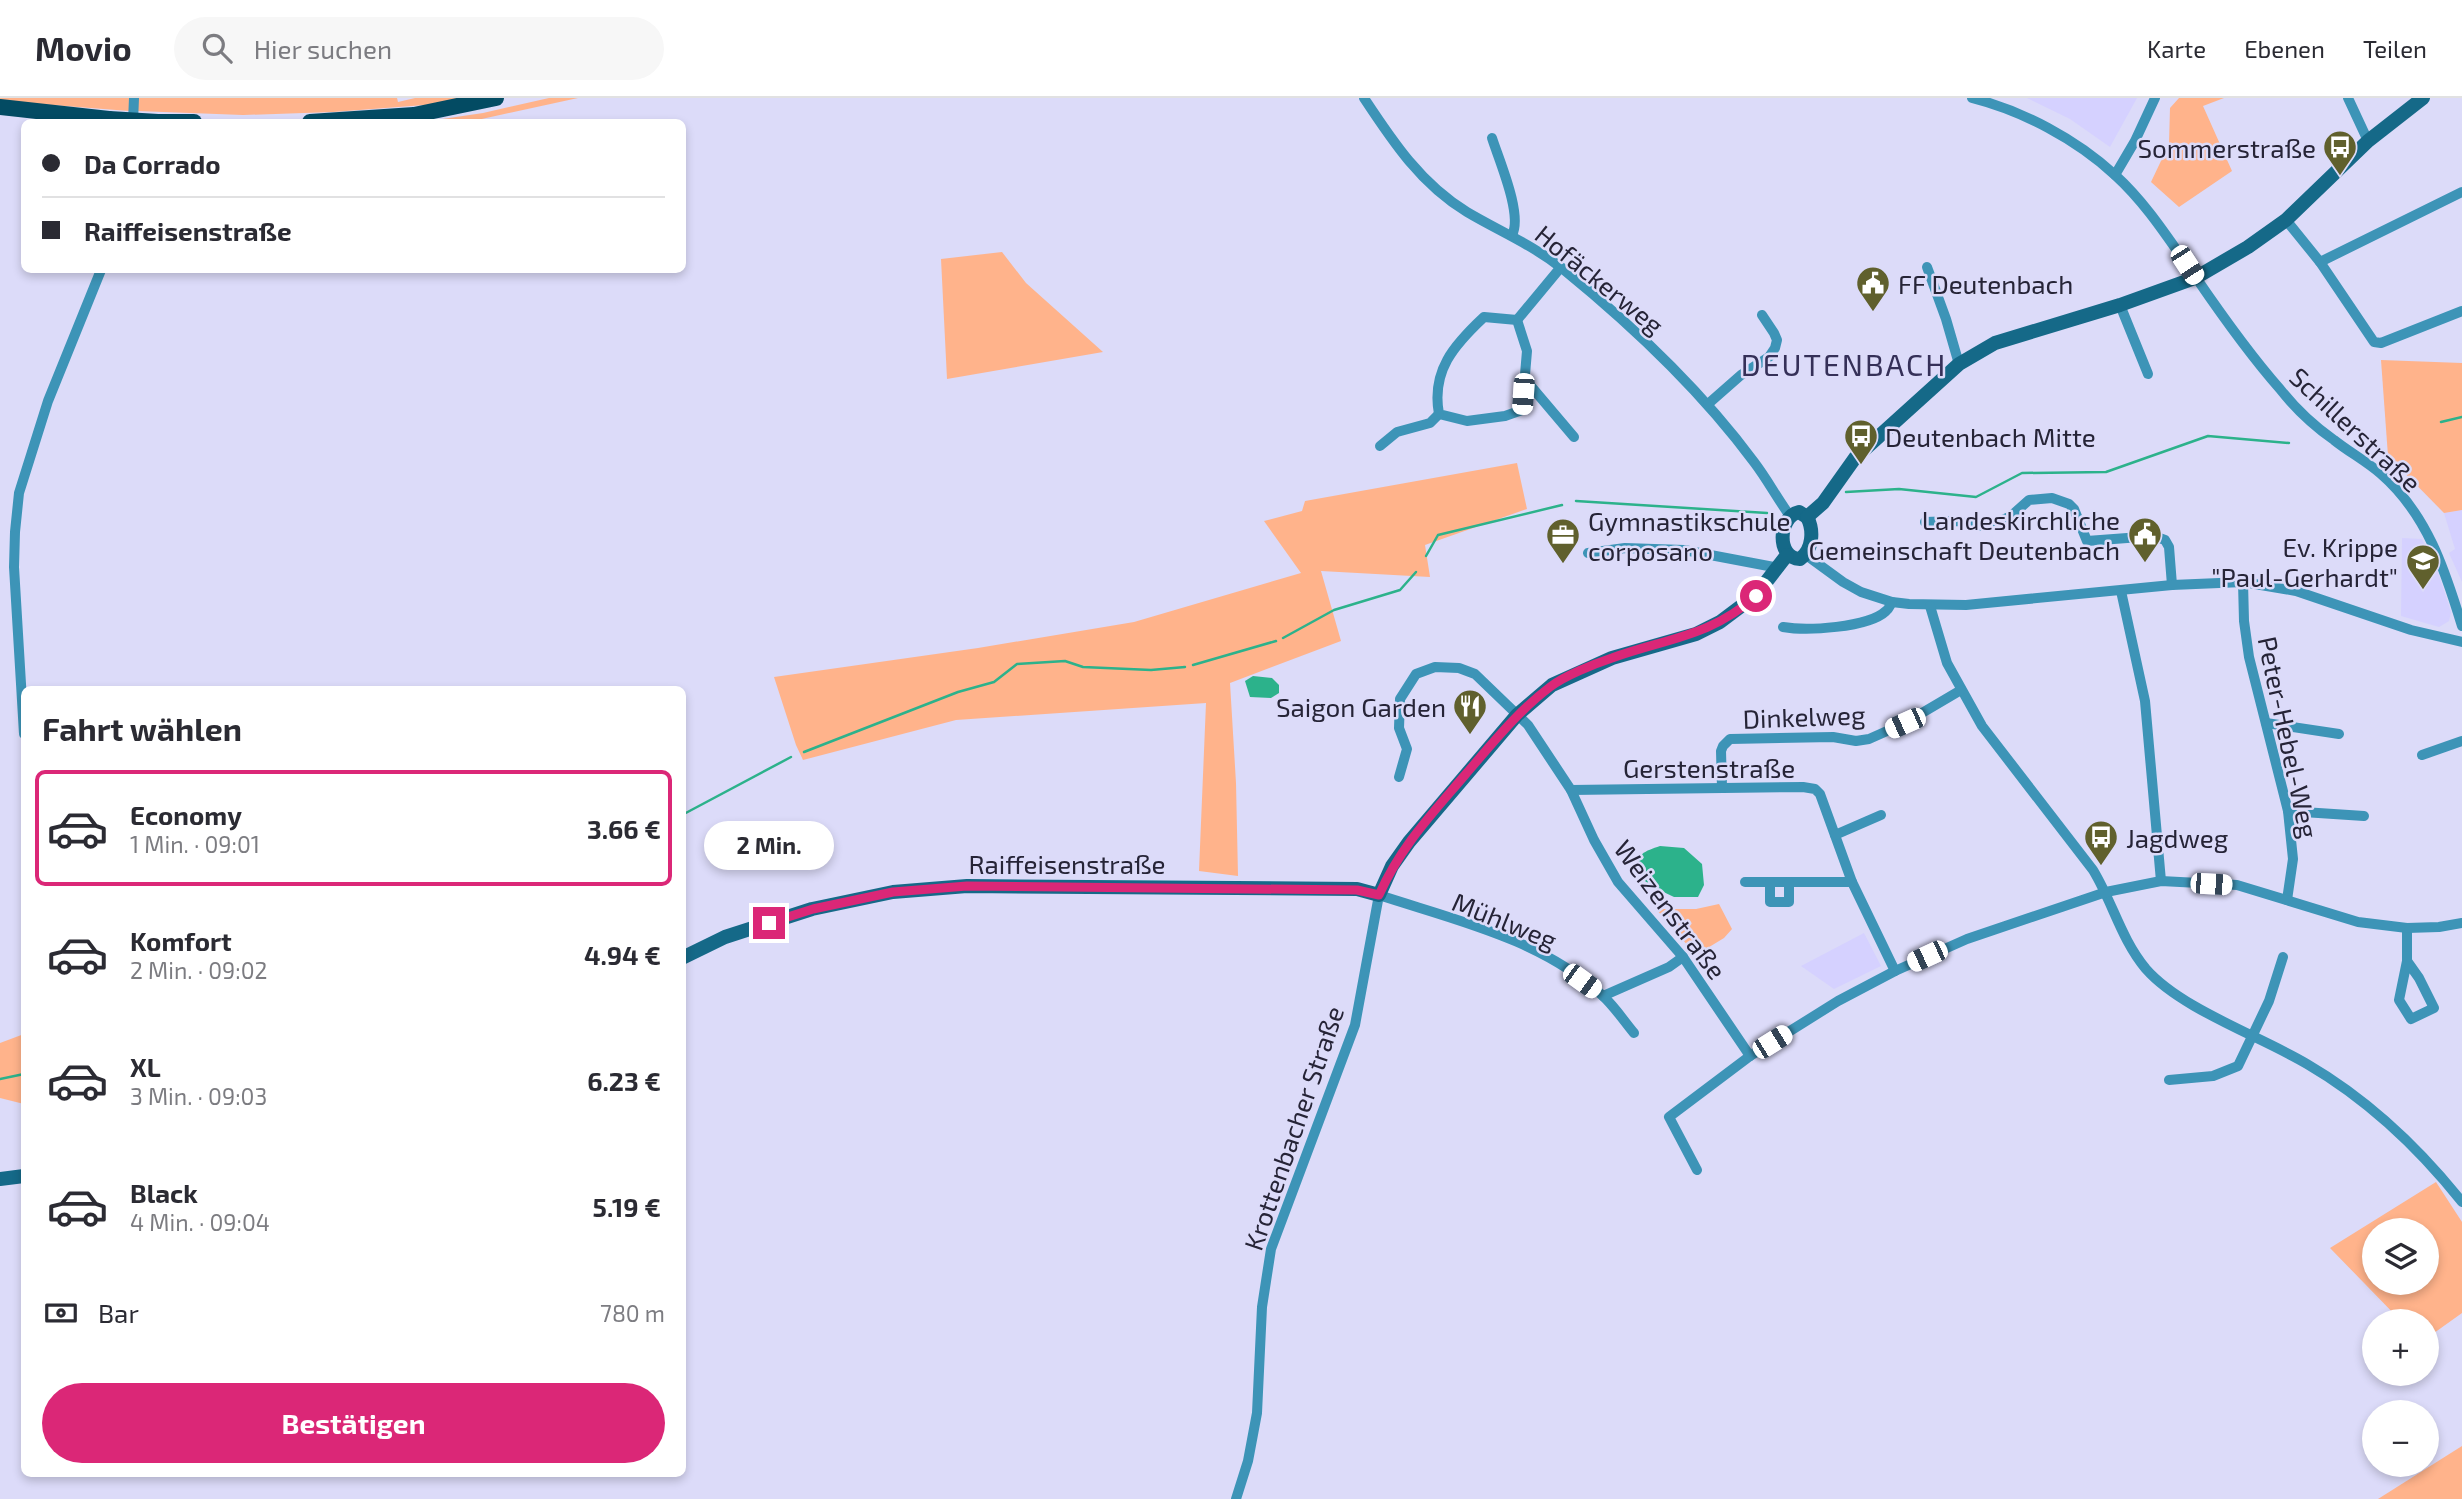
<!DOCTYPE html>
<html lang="de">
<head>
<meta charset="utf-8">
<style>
  body { margin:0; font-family:"Exo 2",sans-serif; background:#f7f7f7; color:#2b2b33; height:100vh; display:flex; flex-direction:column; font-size:26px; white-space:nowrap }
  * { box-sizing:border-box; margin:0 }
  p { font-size:23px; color:#7c7c81 }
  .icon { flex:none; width:38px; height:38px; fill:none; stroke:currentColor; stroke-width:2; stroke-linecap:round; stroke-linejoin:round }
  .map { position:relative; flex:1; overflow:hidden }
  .drawer { position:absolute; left:21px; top:588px; width:665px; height:791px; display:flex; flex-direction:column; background:#fff; border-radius:10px; box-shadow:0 4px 10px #0003 }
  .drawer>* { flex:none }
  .guide { position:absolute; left:21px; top:21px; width:665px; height:154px; border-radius:10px; box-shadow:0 4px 10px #0003; display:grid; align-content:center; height:154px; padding:0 21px; background:#fff }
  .tools { position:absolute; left:2362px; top:1120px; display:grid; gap:14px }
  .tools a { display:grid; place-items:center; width:77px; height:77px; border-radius:50%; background:#fff; box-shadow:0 4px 10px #0003; font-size:35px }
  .end { position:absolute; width:32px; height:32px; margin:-16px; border:9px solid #db2777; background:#fff; box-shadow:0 0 0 4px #fff }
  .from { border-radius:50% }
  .bubble { position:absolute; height:49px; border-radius:24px; background:#fff; box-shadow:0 4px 10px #0003; font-size:23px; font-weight:700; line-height:49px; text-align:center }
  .car { position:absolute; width:21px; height:42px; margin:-21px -10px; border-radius:9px; box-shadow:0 0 5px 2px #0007; background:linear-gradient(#fff 24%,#345 0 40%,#fff 0 76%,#345 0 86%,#fff 0) }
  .guide b { display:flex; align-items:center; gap:24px; height:66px; font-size:26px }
  .guide b+b { border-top:2px solid #e1e1e2 }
  .guide i { width:18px; height:18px; background:#2b2b33 }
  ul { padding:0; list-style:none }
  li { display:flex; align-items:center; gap:21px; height:116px; margin:0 14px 10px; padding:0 7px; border:4px solid transparent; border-radius:10px }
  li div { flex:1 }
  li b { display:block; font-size:26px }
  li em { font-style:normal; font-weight:700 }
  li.selected { border-color:#db2777 }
  li>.icon { width:63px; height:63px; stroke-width:1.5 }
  h2 { padding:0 21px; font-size:32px; line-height:84px }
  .pay { display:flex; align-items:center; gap:18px; height:77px; padding:0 21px; font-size:26px }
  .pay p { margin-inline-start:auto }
  .cta { display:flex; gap:14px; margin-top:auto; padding:14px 21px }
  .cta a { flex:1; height:80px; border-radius:42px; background:#db2777; color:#fff; font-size:28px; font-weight:700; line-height:80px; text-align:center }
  header { display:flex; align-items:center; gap:42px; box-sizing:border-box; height:98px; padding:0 35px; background:#fff; border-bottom:2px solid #e1e1e2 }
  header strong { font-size:33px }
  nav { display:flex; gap:38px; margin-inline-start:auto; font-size:24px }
  .search { width:490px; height:63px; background:#f7f7f7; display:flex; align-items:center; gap:18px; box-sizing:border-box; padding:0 24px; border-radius:38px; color:#7c7c81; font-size:26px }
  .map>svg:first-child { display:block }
</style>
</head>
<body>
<header>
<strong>Movio</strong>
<div class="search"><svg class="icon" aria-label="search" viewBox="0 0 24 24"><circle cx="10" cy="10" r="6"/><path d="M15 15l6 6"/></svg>Hier suchen</div>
<nav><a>Karte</a><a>Ebenen</a><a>Teilen</a></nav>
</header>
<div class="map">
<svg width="2462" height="1401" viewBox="0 0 2462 1401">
  <rect width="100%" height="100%" fill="#dcdbf9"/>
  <g fill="#d5d1ff">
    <path d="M 2027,0 L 2137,0 L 2110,49 L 2070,21 Z"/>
    <path d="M 2462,412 L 2462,484 L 2449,455 L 2455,451 L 2444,415 Z"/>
    <path d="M 2402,440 L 2422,441 L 2437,471 L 2451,514 L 2449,523 L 2439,529 L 2401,518 Z"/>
    <path d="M 1864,835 L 1881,868 L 1834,891 L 1801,868 Z"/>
  </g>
  <g fill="#ffb38b" fill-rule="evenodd">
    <path d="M 0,0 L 130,0 L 129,13 L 0,3 Z"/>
    <path d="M 138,0 L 397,0 L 398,4 L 415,0 L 469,0 L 451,5 L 333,14 L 243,17 L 137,13 Z"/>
    <path d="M 549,0 L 578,0 L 468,24 L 422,24 L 483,15 Z"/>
    <path d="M 2179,0 L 2224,0 L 2203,8 L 2232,73 L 2179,109 L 2151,84 L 2169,46 L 2170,10 Z"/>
    <path d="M 1002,154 L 1026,185 L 1103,254 L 947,281 L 941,161 Z"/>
    <path d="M 2381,262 L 2462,265 L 2462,412 L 2444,415 L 2388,358 Z"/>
    <path d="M 1517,365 L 1527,411 L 1425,447 L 1430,479 L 1321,473 L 1341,543 L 1230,585 L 1236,685 L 1238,778 L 1199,773 L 1206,605 L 956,622 L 803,662 L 796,647 L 774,579 L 978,550 L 1134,524 L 1301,475 L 1264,423 L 1302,413 L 1305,403 Z"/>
    <path d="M 1719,806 L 1732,831 L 1724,840 L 1696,857 L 1656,811 L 1696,811 Z"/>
    <path d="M 24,936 L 24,1006 L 0,1000 L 0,945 Z"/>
    <path d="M 2436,1084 L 2462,1124 L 2462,1215 L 2427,1240 L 2427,1223 L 2401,1223 L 2330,1150 ZM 2375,1132 L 2427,1132 L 2427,1185 L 2375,1185 Z"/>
    <path d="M 2462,1348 L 2462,1401 L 2378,1401 Z"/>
  </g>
  <g fill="#2cb28b">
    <path d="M 1253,578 L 1272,580 L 1279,587 L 1279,595 L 1271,600 L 1250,599 L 1245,583 Z"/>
    <path d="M 1660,748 L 1684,750 L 1702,766 L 1704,787 L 1698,799 L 1674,799 L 1653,789 L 1633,774 C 1636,756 1645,753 1660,748 Z"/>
  </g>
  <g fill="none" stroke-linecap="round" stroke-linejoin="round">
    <g stroke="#2cb28b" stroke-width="2.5">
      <path d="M 2441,324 L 2462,319"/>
      <path d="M 1846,394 L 1899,391 L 1976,399 L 2022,375 L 2106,374 L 2208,338 L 2289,345"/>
      <path d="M 1576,403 L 1767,415"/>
      <path d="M 1426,458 L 1438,437 L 1562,407"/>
      <path d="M 1283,540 L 1334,512 L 1400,492 L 1416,474"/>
      <path d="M 1193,567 L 1276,543"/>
      <path d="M 804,654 L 958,594 L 994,584 L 1017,566 L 1065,563 L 1083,569 L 1151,572 L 1185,569"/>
      <path d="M 682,717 L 791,659"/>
      <path d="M 0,981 L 24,976"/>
    </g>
    <g stroke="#3d94b7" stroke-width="10">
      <path d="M 1364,0 C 1393,44 1421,86 1467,114 C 1499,133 1533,147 1563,171 C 1633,228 1700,291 1754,364 C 1767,381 1777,400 1790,418"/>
      <path d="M 1972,0 C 2023,13 2076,41 2115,77 C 2148,107 2171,145 2197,181 C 2223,219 2250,257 2280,291 C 2295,310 2314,328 2334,342 C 2349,354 2366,363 2381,376 C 2427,416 2445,472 2462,528"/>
      <path d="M 2348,0 L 2368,43"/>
      <path d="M 133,24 L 134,0"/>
      <path d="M 1492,40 C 1499,62 1523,117 1512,137"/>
      <path d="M 2115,77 L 2135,43 L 2155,0"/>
      <path d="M 2286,122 L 2320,164 L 2374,244 L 2381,245 L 2462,213"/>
      <path d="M 2320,164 L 2462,94"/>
      <path d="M 1927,169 L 1946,221 L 1959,266"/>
      <path d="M 2120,207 L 2148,276"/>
      <path d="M 1484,219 L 1517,222 L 1527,253 L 1522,312 L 1505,318 L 1467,323 L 1439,316 C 1431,273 1454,247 1484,219 Z"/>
      <path d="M 1517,222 L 1561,169"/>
      <path d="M 1524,280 L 1574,339"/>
      <path d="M 1708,306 L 1741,277 L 1769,259 L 1775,250 L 1777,242 L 1774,235 L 1762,217"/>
      <path d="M 1380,348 L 1397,334 L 1430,325 L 1439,316"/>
      <path d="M 1925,424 L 1957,423 L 1976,428 L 1992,427 L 2011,418 L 2029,402 L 2052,400 L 2069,406 L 2074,411 L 2087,443 L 2154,438 L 2165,442 L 2169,449 L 2172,487"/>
      <path d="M 1588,455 L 1625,450 L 1684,452 L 1779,470"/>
      <path d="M 1806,457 L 1843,484 L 1861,494 L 1892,504 L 1909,506 L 1966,507 L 2172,487 L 2243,484 L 2296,493 L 2411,532 L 2462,544"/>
      <path d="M 2243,484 L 2244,523 L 2249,559 L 2288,713 L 2293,761 L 2287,802"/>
      <path d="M 2121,493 L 2145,603 L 2161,783"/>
      <path d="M 1930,508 L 1947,565 L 1982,628 L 2093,772 C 2113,805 2121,841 2146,871 C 2181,911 2260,938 2307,966 C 2367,1001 2419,1050 2462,1104"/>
      <path d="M 1783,529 C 1806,533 1868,530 1886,513 C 1889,511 1890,507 1892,504"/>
      <path d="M 2266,625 L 2339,636"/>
      <path d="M 24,636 L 14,469 L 15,434 L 19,395 L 48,303 L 101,172"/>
      <path d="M 2422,657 L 2462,643"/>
      <path d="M 1399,679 L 1407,651 L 1399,630 L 1400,601 L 1416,576 L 1435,569 L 1459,570 L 1475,576 L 1528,627 L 1571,692 L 1594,742 L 1618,784 L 1683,859 L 1750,958"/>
      <path d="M 1722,689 L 1721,653 L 1723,648 L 1730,641 L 1833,639 L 1856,643 L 1869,641 L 1905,625 L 1961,592"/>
      <path d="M 1571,692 L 1803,689 L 1815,691 L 1820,696 L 1852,784 L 1895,873"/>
      <path d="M 2288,713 L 2364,718"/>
      <path d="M 1835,737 L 1881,717"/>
      <path d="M 1745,784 L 1852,784"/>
      <path d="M 1770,784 L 1770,804 L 1789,804 L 1789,784"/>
      <path d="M 2407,863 L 2419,880 L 2434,910 L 2411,921 L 2399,902 L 2407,863 L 2407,830"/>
      <path d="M 1603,898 L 1669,869 L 1683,859"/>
      <path d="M 2169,982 L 2213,978 L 2238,968 L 2269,903 L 2283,859"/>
      <path d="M 1697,1072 L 1669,1019 L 1750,958 L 1838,903 L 1895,873 L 1967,841 L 2106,794 L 2161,783 L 2237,787 L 2358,824 L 2407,830 L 2439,829 L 2462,825"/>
      <path d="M 1236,1401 L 1248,1363 L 1257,1315 L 1262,1209 L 1271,1151 L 1355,927 L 1379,797 C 1455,822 1542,841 1603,898 C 1614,908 1624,923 1634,935"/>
    </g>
    <g stroke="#156988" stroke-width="14">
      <path d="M 1799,414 L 1807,419 C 1814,432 1813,452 1800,461 C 1776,460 1778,419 1799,414 Z"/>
      <path d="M 1807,419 L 1823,405 L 1855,360 L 1959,266 L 1995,245 L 2120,207 L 2195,180 L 2248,149 L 2286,122 L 2368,43 L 2423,0"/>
      <path d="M 682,860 L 725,839 L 812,811 L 893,794 L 967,788 L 1357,791 L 1379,797 L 1392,768 L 1409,744 L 1517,617 L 1552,587 L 1612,560 L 1696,536 L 1720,524 L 1756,497 L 1787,457"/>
      <path d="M 0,1081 L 24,1078"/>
    </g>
    <g stroke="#034b63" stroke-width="16">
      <path d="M 0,9 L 109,21"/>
      <path d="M 158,24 L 194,24"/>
      <path d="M 310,24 L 414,17 L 496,0"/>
    </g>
    <path stroke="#034b63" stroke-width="16" d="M 109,21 L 158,24"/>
  </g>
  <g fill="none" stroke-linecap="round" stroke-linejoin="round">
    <path stroke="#db2777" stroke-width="9" d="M 769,825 L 813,811 L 893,794 L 967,788 L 1357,792 L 1379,797 C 1401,748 1431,717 1465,677 C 1492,646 1517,614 1550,589 C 1564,578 1594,566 1612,560 C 1667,540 1710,539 1756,498"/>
  </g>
  <defs>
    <g id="bus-pin" transform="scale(1.75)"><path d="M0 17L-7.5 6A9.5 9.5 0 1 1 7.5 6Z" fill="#60602d" stroke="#dcdbf9"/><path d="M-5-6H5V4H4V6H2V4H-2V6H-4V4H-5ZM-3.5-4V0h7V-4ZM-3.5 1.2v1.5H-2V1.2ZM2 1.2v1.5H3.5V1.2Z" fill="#fff"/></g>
    <g id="civic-pin" transform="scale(1.75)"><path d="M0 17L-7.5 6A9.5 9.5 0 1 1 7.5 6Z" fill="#60602d" stroke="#dcdbf9"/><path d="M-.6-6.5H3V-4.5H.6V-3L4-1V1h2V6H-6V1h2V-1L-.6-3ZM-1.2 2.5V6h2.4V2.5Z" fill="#fff"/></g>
    <g id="office-pin" transform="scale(1.75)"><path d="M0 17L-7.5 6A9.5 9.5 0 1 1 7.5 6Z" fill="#60602d" stroke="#dcdbf9"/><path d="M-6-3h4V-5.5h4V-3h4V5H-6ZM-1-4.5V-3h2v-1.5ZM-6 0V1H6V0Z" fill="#fff"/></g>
    <g id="school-pin" transform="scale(1.75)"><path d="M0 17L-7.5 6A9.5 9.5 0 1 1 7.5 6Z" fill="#60602d" stroke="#dcdbf9"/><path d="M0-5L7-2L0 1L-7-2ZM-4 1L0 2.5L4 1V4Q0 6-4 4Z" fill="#fff"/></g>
    <g id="restaurant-pin" transform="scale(1.75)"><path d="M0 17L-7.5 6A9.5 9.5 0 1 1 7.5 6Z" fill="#60602d" stroke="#dcdbf9"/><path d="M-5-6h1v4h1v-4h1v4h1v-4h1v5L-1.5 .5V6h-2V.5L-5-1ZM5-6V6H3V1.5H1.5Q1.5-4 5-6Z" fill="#fff"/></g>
  </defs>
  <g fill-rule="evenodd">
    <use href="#bus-pin" x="2340" y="49"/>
    <use href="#civic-pin" x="1873" y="185"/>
    <use href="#bus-pin" x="1861" y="338"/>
    <use href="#civic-pin" x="2145" y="436"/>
    <use href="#office-pin" x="1563" y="437"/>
    <use href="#school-pin" x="2423" y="463"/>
    <use href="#restaurant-pin" x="1470" y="608"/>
    <use href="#bus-pin" x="2101" y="739"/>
  </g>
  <g text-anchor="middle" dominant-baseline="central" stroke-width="5" stroke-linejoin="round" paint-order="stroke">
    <g font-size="26" fill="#262437" stroke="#dcdbf9" text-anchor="end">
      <text x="2316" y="49">Sommerstraße</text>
      <text x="1898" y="185" text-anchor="start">FF Deutenbach</text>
      <text x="1885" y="338" text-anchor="start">Deutenbach Mitte</text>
      <text x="2120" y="421">Landeskirchliche<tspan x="2120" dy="30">Gemeinschaft Deutenbach</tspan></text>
      <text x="1588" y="422" text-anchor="start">Gymnastikschule<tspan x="1588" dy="30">corposano</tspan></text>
      <text x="2398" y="448">Ev. Krippe<tspan x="2398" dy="30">"Paul-Gerhardt"</tspan></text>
      <text x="1446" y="608">Saigon Garden</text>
      <text x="2126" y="739" text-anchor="start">Jagdweg</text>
    </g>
    <g font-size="26" fill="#262437" stroke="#dcdbf9">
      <text transform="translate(1600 181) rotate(39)">Hofäckerweg</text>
      <text transform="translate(2356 331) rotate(43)">Schillerstraße</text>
      <text transform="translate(1804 618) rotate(-2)">Dinkelweg</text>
      <text transform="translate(2289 639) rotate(78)">Peter-Hebel-Weg</text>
      <text x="1709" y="669">Gerstenstraße</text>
      <text x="1067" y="765">Raiffeisenstraße</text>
      <text transform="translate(1671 811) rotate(53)">Weizenstraße</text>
      <text transform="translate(1505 822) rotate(22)">Mühlweg</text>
      <text transform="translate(1293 1030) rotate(-71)">Krottenbacher Straße</text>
    </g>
    <g font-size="30" letter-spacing="2" fill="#353058" stroke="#dcdbf9">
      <text x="1844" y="266">DEUTENBACH</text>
    </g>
  </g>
</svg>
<div class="tools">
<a><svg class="icon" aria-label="layers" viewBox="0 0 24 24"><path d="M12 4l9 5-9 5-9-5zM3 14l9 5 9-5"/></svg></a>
<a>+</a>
<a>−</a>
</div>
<i class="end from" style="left:1756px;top:498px"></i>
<i class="end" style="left:769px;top:825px"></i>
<div class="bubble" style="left:704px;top:723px;width:130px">2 Min.</div>
<i class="car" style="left:2187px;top:167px;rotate:147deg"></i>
<i class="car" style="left:1523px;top:296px;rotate:184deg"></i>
<i class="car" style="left:1905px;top:625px;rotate:246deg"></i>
<i class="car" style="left:2211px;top:786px;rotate:93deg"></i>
<i class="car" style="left:1927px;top:858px;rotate:245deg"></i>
<i class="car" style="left:1582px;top:883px;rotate:126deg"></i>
<i class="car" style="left:1772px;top:944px;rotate:58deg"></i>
<div class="guide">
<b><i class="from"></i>Da Corrado</b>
<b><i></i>Raiffeisenstraße</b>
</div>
<section class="drawer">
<h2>Fahrt wählen</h2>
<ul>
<li class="selected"><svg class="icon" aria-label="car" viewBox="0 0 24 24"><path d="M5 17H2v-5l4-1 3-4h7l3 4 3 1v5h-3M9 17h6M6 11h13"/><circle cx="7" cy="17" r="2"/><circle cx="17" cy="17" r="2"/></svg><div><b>Economy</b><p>1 Min. · 09:01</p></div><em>3.66 €</em></li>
<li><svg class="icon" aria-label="car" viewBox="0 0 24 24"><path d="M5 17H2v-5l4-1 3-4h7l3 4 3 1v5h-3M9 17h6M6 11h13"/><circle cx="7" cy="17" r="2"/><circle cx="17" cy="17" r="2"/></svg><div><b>Komfort</b><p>2 Min. · 09:02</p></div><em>4.94 €</em></li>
<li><svg class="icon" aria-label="car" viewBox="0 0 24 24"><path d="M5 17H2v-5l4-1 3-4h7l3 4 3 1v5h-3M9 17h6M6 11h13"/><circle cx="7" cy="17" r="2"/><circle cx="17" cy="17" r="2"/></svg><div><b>XL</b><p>3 Min. · 09:03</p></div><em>6.23 €</em></li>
<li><svg class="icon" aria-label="car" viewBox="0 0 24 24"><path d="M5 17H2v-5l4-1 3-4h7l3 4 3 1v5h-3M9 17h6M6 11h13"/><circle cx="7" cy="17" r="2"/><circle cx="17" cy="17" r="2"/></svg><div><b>Black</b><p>4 Min. · 09:04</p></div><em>5.19 €</em></li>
</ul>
<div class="pay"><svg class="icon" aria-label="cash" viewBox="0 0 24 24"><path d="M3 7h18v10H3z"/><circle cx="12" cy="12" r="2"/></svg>Bar<p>780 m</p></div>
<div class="cta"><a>Bestätigen</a></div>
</section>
</div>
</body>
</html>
